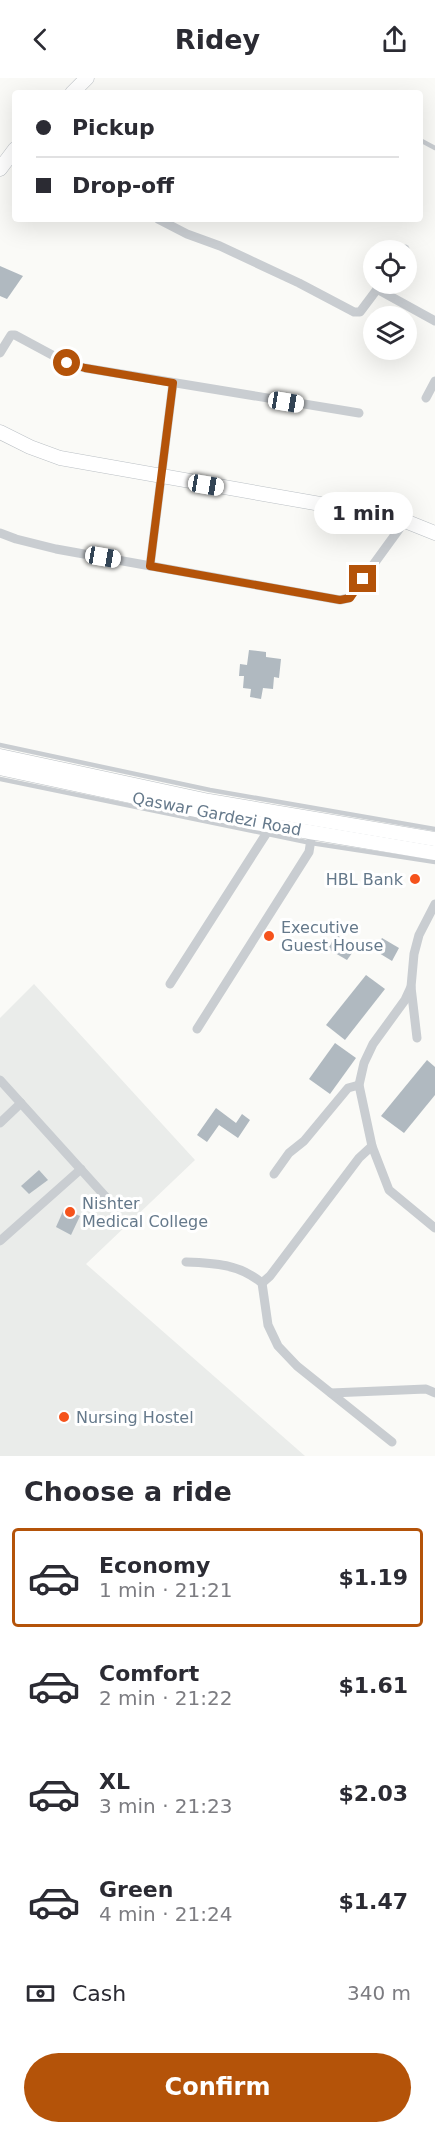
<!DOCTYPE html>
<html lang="en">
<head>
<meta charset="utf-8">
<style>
  body { margin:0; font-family:"DejaVu Sans",sans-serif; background:#f2f2f3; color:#2b2b33; height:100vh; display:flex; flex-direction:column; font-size:22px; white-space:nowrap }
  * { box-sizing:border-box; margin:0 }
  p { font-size:20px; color:#7c7c81 }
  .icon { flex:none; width:33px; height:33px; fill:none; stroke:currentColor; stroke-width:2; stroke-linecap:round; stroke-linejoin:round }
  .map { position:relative; height:1378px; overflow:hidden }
  .details { display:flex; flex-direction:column; background:#fff; flex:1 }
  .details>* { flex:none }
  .banner { position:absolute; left:12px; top:12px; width:411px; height:132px; border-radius:6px; box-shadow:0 6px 24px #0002; display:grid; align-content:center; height:132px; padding:0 24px; background:#fff }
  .tools { position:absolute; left:363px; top:162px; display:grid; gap:12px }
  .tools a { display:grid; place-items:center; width:54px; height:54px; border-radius:50%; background:#fff; box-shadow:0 6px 24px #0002; font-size:30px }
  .end { position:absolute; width:27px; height:27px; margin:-14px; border:8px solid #b45309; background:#fff; box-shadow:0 0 0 3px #fff }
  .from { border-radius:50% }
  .bubble { position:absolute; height:42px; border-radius:21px; background:#fff; box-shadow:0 6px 24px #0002; font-size:20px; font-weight:600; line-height:42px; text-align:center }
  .car { position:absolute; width:18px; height:36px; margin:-18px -9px; border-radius:8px; box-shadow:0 0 4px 2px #0007; background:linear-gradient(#fff 24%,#345 0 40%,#fff 0 76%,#345 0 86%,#fff 0) }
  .banner b { display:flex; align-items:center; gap:21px; height:57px; font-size:22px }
  .banner b+b { border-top:2px solid #e1e1e2 }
  .banner i { width:15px; height:15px; background:#2b2b33 }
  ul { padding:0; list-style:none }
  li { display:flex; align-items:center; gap:18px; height:99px; margin:0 12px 9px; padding:0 12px; border:3px solid transparent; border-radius:6px }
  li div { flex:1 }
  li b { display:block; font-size:22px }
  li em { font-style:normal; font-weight:600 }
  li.active { border-color:#b45309 }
  li>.icon { width:54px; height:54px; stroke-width:1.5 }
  h2 { padding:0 24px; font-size:27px; line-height:72px }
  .pay { display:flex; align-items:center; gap:15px; height:66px; padding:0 24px; font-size:22px }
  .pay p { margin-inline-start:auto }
  .primary-button { display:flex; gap:12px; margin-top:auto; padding:12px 24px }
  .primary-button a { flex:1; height:69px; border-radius:36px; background:#b45309; color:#fff; font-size:24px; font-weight:600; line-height:69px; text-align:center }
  header { display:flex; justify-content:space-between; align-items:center; height:78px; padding:0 24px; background:#fff; font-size:27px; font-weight:600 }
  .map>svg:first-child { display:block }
</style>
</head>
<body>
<header><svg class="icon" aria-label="back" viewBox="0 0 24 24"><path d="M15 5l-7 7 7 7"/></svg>Ridey<svg class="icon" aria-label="share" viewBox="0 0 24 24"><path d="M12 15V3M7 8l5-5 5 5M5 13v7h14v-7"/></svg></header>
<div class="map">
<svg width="435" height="1378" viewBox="0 0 435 1378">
  <rect width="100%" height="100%" fill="#fafaf7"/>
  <path fill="#eaecea" d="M 34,906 L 195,1082 L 86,1186 L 305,1378 L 0,1378 L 0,940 Z"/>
  <g fill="#b0b9c0">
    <path d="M 0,188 L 23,198 L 7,221 L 0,218 Z"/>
    <path d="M 249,572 L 266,574 L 266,579 L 281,581 L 279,600 L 274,599 L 273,611 L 263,610 L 261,621 L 250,619 L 251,611 L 243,610 L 244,598 L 239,598 L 240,586 L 247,587 Z"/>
    <path d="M 336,856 L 355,871 L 347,882 L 328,871 Z"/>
    <path d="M 382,860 L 399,870 L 392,883 L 374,872 Z"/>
    <path d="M 366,897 L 385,911 L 345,962 L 326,947 Z"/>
    <path d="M 335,965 L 356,980 L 330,1016 L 309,1001 Z"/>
    <path d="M 427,982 L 435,989 L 435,1017 L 404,1055 L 381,1038 Z"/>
    <path d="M 216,1030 L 236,1045 L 242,1036 L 250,1042 L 238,1060 L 219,1047 L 207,1064 L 197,1057 Z"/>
    <path d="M 39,1092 L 48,1102 L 29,1116 L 21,1108 Z"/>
    <path d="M 64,1131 L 80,1138 L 71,1157 L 56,1149 Z"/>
  </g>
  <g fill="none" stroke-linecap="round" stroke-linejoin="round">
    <g stroke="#bbc0c5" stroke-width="15">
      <g id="secondary">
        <path d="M 72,15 L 87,0"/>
        <path d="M 0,91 L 15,71"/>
        <path d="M 0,354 L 30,369 L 60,380 L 360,433 L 405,443 L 435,455"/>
        <path d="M 0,678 L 209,723 L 435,761"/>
        <path d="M 0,690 L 256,745 L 435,775"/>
      </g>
    </g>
    <g stroke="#c9cdd1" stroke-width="4.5">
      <path d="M 420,62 L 435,70"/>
      <path d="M 0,667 L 210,712 L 435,751"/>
      <path d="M 0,701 L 311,765 L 435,784"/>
    </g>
    <g stroke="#c9cdd1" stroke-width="9">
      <path d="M 158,141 L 187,156 L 220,168 L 299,205 L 354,234 L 360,234 L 381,206"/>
      <path d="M 404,172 L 405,171"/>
      <path d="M 377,211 L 435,243"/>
      <path d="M 0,275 L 11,257 L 15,257 L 67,285 L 85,290 L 359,335"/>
      <path d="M 426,320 L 435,303"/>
      <path d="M 0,455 L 16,461 L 56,471 L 340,522 L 349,520 L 405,443"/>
      <path d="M 150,488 L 173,305"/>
      <path d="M 435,826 L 419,857 L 414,876 L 411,909 L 405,922 L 373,966 L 364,985 L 359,1007 L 372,1068 L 389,1112 L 435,1150"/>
      <path d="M 170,906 L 266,756"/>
      <path d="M 411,909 L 417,960"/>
      <path d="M 197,951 L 309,774 L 312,755"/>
      <path d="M 0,1002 L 114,1128"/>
      <path d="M 0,1045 L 21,1025"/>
      <path d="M 274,1096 L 289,1075 L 304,1063 L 348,1010 L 359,1007"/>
      <path d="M 0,1163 L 81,1091"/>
      <path d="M 186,1184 C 215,1185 239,1186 262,1205 L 268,1247 L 278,1268 L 297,1288 L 392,1364"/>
      <path d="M 262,1205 L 270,1198 L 359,1080 L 372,1068"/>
      <path d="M 331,1315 L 426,1311 L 435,1315"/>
    </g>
    <use href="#secondary" stroke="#fff" stroke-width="14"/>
  </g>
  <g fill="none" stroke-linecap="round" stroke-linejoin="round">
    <path stroke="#b45309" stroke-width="8" d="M 67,285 L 85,290 L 173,305 L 150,488 L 340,522 L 350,520 L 363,501"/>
  </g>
  <g fill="#f5531c" stroke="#fff" stroke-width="2">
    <circle cx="415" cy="801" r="6"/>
    <circle cx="269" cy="858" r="6"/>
    <circle cx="70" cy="1134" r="6"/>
    <circle cx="64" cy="1339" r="6"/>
  </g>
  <g text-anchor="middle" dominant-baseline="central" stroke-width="6" stroke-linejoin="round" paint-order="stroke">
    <g font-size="16" fill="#65798b" stroke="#fff">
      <text transform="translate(217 736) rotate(11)">Qaswar Gardezi Road</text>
    </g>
    <g font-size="16" fill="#65798b" stroke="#fff" text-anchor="start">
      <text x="403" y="801" text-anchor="end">HBL Bank</text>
      <text x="281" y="849">Executive<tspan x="281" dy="18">Guest House</tspan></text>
      <text x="82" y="1125">Nishter<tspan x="82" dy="18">Medical College</tspan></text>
      <text x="76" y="1339">Nursing Hostel</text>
    </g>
  </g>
</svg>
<div class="tools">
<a><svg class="icon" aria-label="locate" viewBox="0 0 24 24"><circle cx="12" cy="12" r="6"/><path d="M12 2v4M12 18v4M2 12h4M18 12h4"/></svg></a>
<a><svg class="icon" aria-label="layers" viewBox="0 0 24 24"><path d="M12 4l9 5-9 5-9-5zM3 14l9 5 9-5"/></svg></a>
</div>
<i class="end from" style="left:67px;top:285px"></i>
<i class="end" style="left:363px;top:501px"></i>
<div class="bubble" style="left:314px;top:414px;width:99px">1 min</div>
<i class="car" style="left:286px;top:324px;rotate:99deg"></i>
<i class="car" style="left:206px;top:407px;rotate:100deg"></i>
<i class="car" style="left:103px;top:479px;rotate:100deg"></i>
<div class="banner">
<b><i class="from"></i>Pickup</b>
<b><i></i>Drop-off</b>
</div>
</div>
<section class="details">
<h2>Choose a ride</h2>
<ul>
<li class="active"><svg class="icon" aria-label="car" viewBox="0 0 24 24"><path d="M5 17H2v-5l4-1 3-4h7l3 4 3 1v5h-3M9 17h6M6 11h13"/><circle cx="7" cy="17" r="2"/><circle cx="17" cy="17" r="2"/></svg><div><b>Economy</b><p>1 min · 21:21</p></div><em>$1.19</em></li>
<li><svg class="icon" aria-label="car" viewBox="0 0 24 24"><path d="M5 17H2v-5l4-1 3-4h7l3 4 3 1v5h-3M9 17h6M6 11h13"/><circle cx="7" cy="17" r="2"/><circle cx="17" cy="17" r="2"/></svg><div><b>Comfort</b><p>2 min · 21:22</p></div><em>$1.61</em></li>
<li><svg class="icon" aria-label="car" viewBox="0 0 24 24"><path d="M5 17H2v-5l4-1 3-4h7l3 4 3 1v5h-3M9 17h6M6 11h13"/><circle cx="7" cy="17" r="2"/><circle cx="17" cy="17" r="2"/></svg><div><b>XL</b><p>3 min · 21:23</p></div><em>$2.03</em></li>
<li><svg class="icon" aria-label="car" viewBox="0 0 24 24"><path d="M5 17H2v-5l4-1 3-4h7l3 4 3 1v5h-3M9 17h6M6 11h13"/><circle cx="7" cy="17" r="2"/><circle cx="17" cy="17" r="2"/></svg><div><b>Green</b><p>4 min · 21:24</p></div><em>$1.47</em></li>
</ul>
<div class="pay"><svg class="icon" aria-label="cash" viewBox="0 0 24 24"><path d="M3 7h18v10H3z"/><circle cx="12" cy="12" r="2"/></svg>Cash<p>340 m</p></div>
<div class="primary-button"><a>Confirm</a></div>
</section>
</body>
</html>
